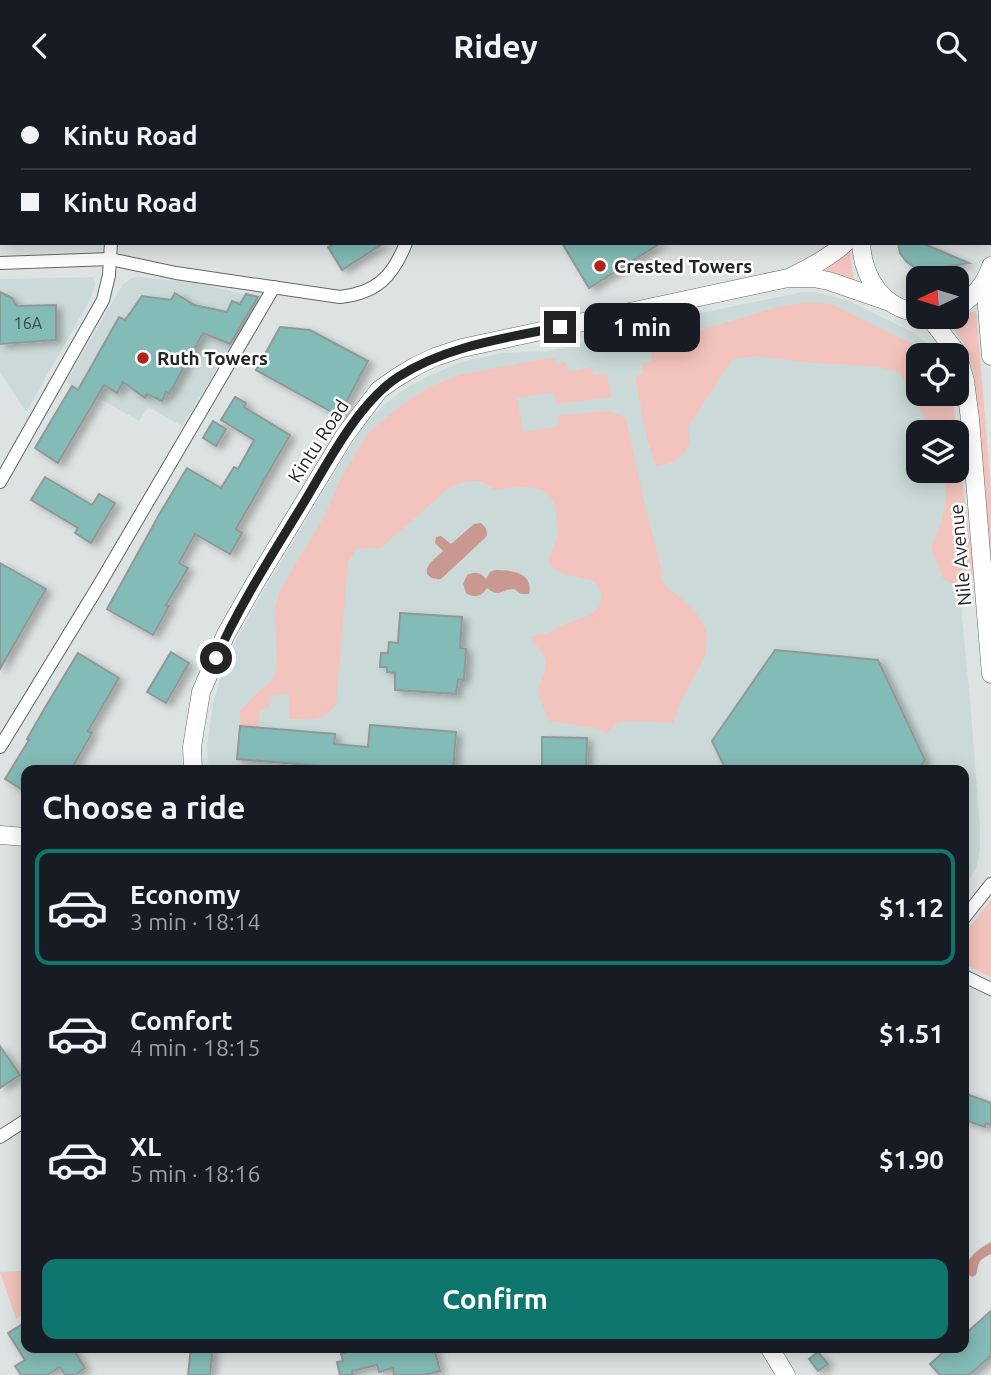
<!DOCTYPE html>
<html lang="en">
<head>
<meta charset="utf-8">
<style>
  body { margin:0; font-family:Ubuntu,sans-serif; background:#20242c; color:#f1f3f6; height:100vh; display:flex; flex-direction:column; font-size:26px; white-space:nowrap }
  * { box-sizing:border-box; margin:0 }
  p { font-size:23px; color:#9ea1a6 }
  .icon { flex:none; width:38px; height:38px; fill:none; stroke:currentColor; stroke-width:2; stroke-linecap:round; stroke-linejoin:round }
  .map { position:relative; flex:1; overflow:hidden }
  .panel { position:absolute; left:21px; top:674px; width:948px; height:588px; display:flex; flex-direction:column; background:#171b24; border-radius:14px; box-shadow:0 4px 18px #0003 }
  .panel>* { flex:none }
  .guide { position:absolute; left:0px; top:0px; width:992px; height:154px; box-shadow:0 4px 18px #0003; display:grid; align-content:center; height:154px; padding:0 21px; background:#171b24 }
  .needle { width:46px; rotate:266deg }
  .buttons { position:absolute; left:906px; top:175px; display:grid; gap:14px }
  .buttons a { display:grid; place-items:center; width:63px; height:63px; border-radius:14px; background:#171b24; box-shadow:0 4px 18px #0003; font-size:35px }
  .end { position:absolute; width:32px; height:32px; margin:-16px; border:9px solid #222524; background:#fff; box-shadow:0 0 0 4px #fff }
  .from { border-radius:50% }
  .bubble { position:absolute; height:49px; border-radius:14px; background:#171b24; box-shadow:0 4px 18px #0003; font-size:23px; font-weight:700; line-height:49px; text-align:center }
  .guide b { display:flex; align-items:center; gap:24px; height:66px; font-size:26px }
  .guide b+b { border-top:2px solid #363941 }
  .guide i { width:18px; height:18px; background:#f1f3f6 }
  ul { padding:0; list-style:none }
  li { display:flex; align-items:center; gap:21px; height:116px; margin:0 14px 10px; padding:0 7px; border:4px solid transparent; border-radius:14px }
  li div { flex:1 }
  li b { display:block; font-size:26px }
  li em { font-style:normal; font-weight:700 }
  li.on { border-color:#0f766e }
  li>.icon { width:63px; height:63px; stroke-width:1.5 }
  h2 { padding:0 21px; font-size:32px; line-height:84px }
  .cta { display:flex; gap:14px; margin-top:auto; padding:14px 21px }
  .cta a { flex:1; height:80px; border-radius:14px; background:#0f766e; color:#fff; font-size:28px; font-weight:700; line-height:80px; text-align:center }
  header { display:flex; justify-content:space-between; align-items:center; height:91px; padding:0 21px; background:#171b24; font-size:32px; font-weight:700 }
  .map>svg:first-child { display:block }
</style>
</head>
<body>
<header><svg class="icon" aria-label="back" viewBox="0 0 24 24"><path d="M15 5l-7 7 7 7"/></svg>Ridey<svg class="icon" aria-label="search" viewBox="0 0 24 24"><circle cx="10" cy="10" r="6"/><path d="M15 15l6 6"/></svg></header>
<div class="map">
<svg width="991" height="1284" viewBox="0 0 991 1284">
  <defs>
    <filter id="shadow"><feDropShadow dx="5.5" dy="3.5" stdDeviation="3.5" flood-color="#0004"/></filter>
  </defs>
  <rect width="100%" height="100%" fill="#dde3e2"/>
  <g fill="#cbdad8">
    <path d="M 93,186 L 95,194 L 90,209 L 26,321 L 0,281 L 0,188 Z"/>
    <path d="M 134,186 L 192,191 L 260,207 L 182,335 L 148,316 L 139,330 L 90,302 L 88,305 L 66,291 L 123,193 Z"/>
    <path d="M 803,201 L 815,201 L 849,210 L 912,241 L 926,251 L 938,264 L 919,264 L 919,303 L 951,341 L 919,341 L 919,380 L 954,380 L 962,526 L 970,609 L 980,737 L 980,759 L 976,777 L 964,798 L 964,679 L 209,679 L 207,655 L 213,613 L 225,569 L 266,496 L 346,363 L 362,337 L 384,314 L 406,297 L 433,283 L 459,272 L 502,262 L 547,260 L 585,252 L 666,229 Z"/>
  </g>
  <g fill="#f3c4bd">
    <path d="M 849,157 L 854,190 L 837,182 L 819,178 Z"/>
    <path d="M 806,211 L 831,213 L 921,257 L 929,264 L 919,264 L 919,303 L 952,303 L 957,341 L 930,341 L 922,321 L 899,281 C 872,273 842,274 813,272 C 787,270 758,261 732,269 L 688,336 C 694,362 679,371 656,376 L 647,348 L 635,285 L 643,283 L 642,272 L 652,271 L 651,260 L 674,256 L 673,247 L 778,216 Z"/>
    <path d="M 976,220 L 991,396 L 991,484 L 983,375 L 974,282 L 964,254 L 951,233 L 972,221 Z"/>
    <path d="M 555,266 L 556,274 L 566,271 L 569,281 L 592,276 L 593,284 L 607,283 L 612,306 L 557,313 L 554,301 L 517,307 L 523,341 L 559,335 L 557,324 L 611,320 L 626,327 L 645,414 L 659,468 L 662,479 L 661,489 L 666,495 L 681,507 L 697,523 L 706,539 L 707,554 L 705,566 L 682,608 L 673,632 L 632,630 L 619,631 L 606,642 L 599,638 L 549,630 C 546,622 540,612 539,603 C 537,594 543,589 545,581 C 548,568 542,559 532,551 L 531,545 L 546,543 L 567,532 L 590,524 L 599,516 L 602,504 L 597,494 L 591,489 L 563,483 L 548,472 C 550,462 555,454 557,446 C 558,439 557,430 556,423 C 554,388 518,396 494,399 C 481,385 464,390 449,397 L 381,457 L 356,458 L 348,472 L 336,614 C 321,632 311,628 289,628 L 289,603 L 269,605 L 270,617 L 260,619 L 258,637 L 240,635 L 240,620 L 258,601 L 271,591 L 277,580 L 275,518 L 280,499 L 325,424 L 341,387 L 367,343 L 400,315 L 431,295 L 463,283 Z"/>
    <path d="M 957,346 L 974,483 L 969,490 L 952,492 L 944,489 L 931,457 C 942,431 951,408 943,380 L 957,380 Z"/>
    <path d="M 991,809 L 991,886 L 964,873 L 964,843 Z"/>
    <path d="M 26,1180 L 26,1221 L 16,1228 L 0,1181 Z"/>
  </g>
  <g fill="#c99991">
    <path d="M 481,432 L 486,437 L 487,444 L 485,447 L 441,488 C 432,489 422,484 429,474 C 432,469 439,464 443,460 L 435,452 L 436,446 L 441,445 L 451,453 L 474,433 Z"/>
    <path d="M 495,479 C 511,479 534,481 529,503 L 521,503 L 514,498 C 501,498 500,508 487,497 C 482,505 475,508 466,502 L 463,493 L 467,484 C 475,480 481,481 486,488 L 490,481 Z"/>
    <path d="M 991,1151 L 991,1163 C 976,1171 980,1170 976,1184 L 972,1186 L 964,1181 C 966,1167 979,1157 991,1151 Z"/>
  </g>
  <g fill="#83bbb6" stroke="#929897" stroke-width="2" filter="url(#shadow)">
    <path d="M 335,152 L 384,152 L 342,179 L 328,156 Z"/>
    <path d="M 562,152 L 661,152 L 589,197 Z"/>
    <path d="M 898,152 L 922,152 L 969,172 L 923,179 L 914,176 L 906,170 L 900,162 Z"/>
    <path d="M 0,201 L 12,207 L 17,215 L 56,214 L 56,249 L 0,253 Z"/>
    <path d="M 175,202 L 194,214 L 227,221 L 232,210 L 240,213 L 246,203 L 258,206 L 230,253 L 203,242 L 169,303 L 166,301 L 162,310 L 147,303 L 145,307 L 123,291 L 117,302 L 104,294 L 58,372 L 35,357 L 72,295 L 78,299 L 119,226 L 125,229 L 142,205 L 171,209 Z"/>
    <path d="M 280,236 L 310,239 L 368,270 L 339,325 L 256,279 Z"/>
    <path d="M 235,306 L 246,312 L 244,316 L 290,344 L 236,438 L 242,442 L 230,463 L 195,443 L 179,472 L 188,477 L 166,514 L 169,515 L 153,544 L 107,518 L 160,422 L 187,377 L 221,397 L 234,376 L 238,378 L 254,349 L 221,329 Z"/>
    <path d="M 213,330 L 226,338 L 216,355 L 203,347 Z"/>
    <path d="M 45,386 L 92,414 L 99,403 L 115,412 L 91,452 L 75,442 L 78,437 L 31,409 Z"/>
    <path d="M 0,472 L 46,498 L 0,578 Z"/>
    <path d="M 400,522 L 462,526 L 460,557 L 466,558 L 464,589 L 458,588 L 456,603 L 395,599 L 395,582 L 387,581 L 387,576 L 380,576 L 381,562 L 388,562 L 389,551 L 398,552 Z"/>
    <path d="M 775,559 L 878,569 L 925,669 L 917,679 L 726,679 L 712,650 Z"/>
    <path d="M 171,561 L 189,572 L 166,612 L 147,601 Z"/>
    <path d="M 78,562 L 119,587 L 88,640 L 92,642 L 71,679 L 26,679 L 26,701 L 5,688 L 29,649 L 27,648 L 46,615 Z"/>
    <path d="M 370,634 L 456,641 L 453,679 L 322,679 L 322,675 L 237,668 L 240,635 L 335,643 L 334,653 L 368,656 Z"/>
    <path d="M 542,646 L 587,647 L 586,679 L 542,679 Z"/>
    <path d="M 0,955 L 20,984 L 0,997 Z"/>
    <path d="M 964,1002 L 991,1012 L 991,1034 L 986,1032 L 985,1036 L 964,1029 Z"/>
    <path d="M 991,1220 L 991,1265 L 969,1284 L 940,1284 L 930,1273 L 949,1256 L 964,1256 L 964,1244 Z"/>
    <path d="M 26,1231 L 26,1256 L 72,1256 L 85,1277 L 75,1284 L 65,1284 L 60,1276 L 47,1284 L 21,1284 L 15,1275 L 25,1269 L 8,1242 Z"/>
    <path d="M 191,1256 L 213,1256 L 210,1284 L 188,1284 Z"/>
    <path d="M 365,1256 L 434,1256 L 440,1280 L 424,1284 L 394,1284 L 393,1277 L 379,1281 L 377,1274 L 352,1280 L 353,1284 L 340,1284 L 337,1271 L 343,1270 L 341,1263 Z"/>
    <path d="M 818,1261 L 828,1273 L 818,1280 L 809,1268 Z"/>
  </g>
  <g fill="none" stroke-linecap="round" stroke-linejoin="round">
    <g stroke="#636867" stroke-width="14">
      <g id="street">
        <path d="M 219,2 L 221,0"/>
        <path d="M 541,2 L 544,0"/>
        <path d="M 0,172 L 110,168 L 176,182 L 340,206 C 377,202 393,185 406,152"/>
        <path d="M 0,391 L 103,209 L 109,184 L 111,152"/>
        <path d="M 0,656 L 99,494 L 274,196"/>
        <path d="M 964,827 L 991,793"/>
        <path d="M 964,885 L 991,898"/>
        <path d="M 0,1046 L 26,1029"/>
      </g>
    </g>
    <g stroke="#636867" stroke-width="19">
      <g id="secondary">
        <path d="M 873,0 L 874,2"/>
        <path d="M 907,0 L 909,2"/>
        <path d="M 990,117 L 991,117"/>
        <path d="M 990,133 L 991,134"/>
        <path d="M 861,152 C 863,187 882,217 919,222"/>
        <path d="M 791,186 C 810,176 829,167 845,152"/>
        <path d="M 985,190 L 991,265"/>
        <path d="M 957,216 C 974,206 985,194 991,175"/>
        <path d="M 929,226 L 957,262 L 965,290 L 970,328 L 991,583"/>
        <path d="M 193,679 L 192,656 L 201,601 L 226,543 L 255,492 L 345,344 L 379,299 L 396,287 L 416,275 L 435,266 L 462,257 L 788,187 L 813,187 L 829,190 L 887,210"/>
        <path d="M 0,744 L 26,746"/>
        <path d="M 769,1256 L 786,1284"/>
      </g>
    </g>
    <use href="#street" stroke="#fff" stroke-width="12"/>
    <use href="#secondary" stroke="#fff" stroke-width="18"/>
  </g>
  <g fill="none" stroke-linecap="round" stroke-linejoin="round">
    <path stroke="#222524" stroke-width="9" d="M 216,567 C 240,513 272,464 303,413 C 327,373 358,312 398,286 C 446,255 505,247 560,236"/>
  </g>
  <g fill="#b2231c" stroke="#fff" stroke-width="2.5">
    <circle cx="600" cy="175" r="7"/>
    <circle cx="143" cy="267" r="7"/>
  </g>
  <g text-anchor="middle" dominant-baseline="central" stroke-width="5" stroke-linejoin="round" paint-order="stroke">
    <g font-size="16" fill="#3a4a48">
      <text x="28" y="232">16A</text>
    </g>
    <g font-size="19" font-weight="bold" fill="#222524" stroke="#fff" text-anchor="start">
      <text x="614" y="175">Crested Towers</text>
      <text x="157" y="267">Ruth Towers</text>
    </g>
    <g font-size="19" fill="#222524" stroke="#fff">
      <text transform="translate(318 350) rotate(-57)">Kintu Road</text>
      <text transform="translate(960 464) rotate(-95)">Nile Avenue</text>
    </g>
  </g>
</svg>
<div class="buttons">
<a><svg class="needle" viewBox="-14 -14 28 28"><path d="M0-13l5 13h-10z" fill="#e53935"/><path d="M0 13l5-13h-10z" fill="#9ea1a6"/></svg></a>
<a><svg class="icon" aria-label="locate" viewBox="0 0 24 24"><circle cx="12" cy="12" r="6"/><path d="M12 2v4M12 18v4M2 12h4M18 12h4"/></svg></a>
<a><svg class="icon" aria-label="layers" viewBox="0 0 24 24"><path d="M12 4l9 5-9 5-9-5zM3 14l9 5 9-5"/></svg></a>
</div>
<i class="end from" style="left:216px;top:567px"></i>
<i class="end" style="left:560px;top:236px"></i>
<div class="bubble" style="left:584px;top:212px;width:116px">1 min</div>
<div class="guide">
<b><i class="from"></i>Kintu Road</b>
<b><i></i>Kintu Road</b>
</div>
<section class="panel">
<h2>Choose a ride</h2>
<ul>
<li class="on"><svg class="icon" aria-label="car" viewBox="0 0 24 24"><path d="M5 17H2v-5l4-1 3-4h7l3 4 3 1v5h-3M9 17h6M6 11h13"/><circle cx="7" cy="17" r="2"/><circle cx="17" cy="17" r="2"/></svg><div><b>Economy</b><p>3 min · 18:14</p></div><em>$1.12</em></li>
<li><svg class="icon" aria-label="car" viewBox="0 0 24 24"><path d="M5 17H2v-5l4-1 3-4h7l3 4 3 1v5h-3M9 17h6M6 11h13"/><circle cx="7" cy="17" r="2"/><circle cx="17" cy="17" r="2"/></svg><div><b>Comfort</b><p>4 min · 18:15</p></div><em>$1.51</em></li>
<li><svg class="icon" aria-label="car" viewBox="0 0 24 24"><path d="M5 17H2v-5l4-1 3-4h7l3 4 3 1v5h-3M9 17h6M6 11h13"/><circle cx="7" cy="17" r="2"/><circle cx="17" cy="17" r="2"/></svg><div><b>XL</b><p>5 min · 18:16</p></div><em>$1.90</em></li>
</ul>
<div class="cta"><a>Confirm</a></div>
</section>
</div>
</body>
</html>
